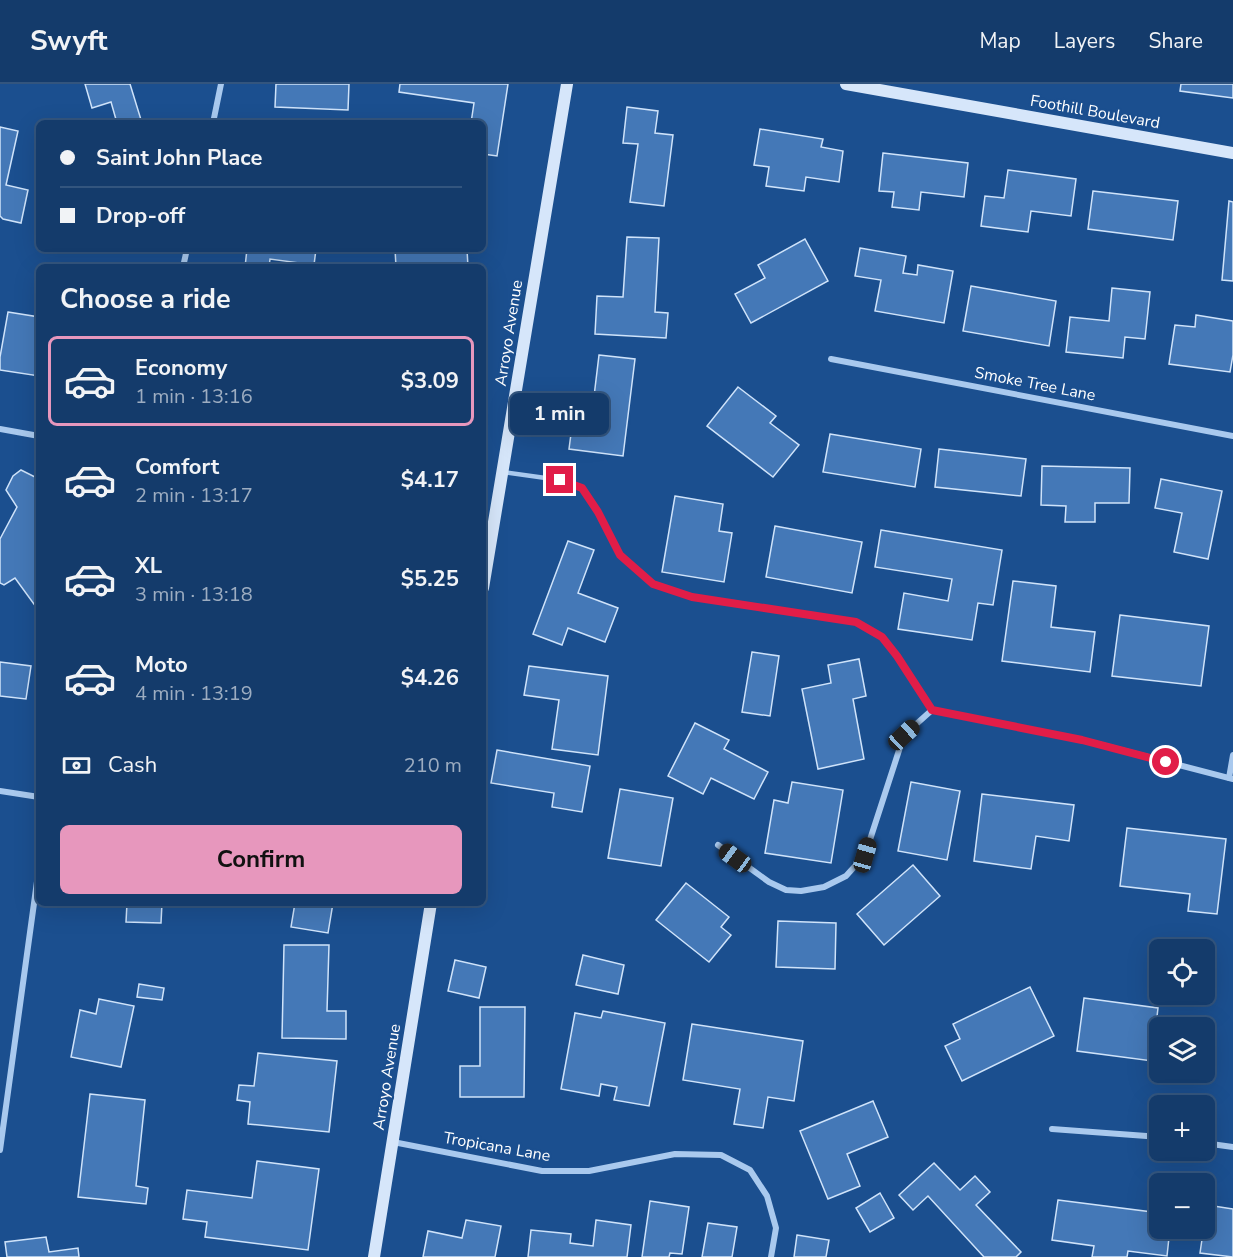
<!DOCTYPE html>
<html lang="en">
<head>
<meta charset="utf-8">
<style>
  body { margin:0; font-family:"Nunito Sans",sans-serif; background:#214673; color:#f1f3f6; height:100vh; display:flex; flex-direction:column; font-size:22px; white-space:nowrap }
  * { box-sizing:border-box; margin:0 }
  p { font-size:20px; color:#9dadc1 }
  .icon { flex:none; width:33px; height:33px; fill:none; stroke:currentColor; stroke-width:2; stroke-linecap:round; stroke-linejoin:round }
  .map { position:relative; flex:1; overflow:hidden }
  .drawer { position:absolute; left:36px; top:180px; width:450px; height:642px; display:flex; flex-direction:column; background:#143b6b; border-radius:9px; box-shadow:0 6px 24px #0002,0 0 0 2px #33557e }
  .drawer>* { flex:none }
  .banner { position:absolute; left:36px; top:36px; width:450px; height:132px; border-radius:9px; box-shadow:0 6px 24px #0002,0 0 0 2px #33557e; display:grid; align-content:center; height:132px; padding:0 24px; background:#143b6b }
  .buttons { position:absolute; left:1149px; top:855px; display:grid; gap:12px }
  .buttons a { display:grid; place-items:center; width:66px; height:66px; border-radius:9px; background:#143b6b; box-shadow:0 6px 24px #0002,0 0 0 2px #33557e; font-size:30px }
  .end { position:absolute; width:27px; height:27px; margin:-14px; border:8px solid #e11d48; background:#fff; box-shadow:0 0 0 3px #fff }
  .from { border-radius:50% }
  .bubble { position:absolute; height:42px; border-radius:9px; background:#143b6b; box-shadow:0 6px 24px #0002,0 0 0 2px #33557e; font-size:20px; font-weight:700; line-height:42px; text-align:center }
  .car { position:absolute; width:18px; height:36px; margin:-18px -9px; border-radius:8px; box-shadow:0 0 4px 2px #0007; background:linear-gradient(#222 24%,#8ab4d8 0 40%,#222 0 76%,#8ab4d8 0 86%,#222 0) }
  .banner b { display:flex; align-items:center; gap:21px; height:57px; font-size:22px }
  .banner b+b { border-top:2px solid #33557e }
  .banner i { width:15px; height:15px; background:#f1f3f6 }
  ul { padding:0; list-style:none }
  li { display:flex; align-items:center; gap:18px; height:90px; margin:0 12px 9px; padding:0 12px; border:3px solid transparent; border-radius:9px }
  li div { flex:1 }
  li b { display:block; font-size:22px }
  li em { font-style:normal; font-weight:700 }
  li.on { border-color:#e797bd }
  li>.icon { width:54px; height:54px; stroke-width:1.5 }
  h2 { padding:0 24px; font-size:27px; line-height:72px }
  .pay { display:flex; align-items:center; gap:15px; height:66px; padding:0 24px; font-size:22px }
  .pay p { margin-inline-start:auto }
  .primary-button { display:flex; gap:12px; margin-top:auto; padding:12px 24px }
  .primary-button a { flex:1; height:69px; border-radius:9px; background:#e797bd; color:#111; font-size:24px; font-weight:700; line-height:69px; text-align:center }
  header { display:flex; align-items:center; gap:36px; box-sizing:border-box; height:84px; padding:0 30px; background:#143b6b; border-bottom:2px solid #33557e }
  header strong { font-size:28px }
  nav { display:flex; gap:33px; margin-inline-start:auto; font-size:21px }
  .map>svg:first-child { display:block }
</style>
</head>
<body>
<header>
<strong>Swyft</strong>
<nav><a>Map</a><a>Layers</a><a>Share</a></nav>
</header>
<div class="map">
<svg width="1233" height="1173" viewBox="0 0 1233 1173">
  <rect width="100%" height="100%" fill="#1b4f8f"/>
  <g fill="#4478b7" stroke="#cfe3fa" stroke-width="1.5">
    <path d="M 85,0 L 130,0 L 142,39 L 117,39 L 111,18 L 92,24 Z"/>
    <path d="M 276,0 L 349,0 L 348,26 L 275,23 Z"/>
    <path d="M 400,0 L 508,0 L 497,72 L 483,70 L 483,39 L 471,39 L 474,19 L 399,8 Z"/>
    <path d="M 1181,0 L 1233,0 L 1233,14 L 1180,7 Z"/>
    <path d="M 627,23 L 658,27 L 655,49 L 673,51 L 664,122 L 630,118 L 638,60 L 623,59 Z"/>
    <path d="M 0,43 L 18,47 L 6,101 L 28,106 L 21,139 L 3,135 L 0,132 Z"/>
    <path d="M 760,45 L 823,55 L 821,63 L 843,67 L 839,98 L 806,93 L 804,107 L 766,102 L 769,83 L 754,81 Z"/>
    <path d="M 883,69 L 968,79 L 964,113 L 921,108 L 919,126 L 892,123 L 894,108 L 879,107 Z"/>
    <path d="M 1008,86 L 1076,95 L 1071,132 L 1031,127 L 1028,148 L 981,142 L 985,112 L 1004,114 Z"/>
    <path d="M 1093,107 L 1178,117 L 1173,156 L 1088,145 Z"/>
    <path d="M 1229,117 L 1233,118 L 1233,197 L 1222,196 Z"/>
    <path d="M 627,153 L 659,154 L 655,228 L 668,229 L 666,254 L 595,250 L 597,212 L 623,213 Z"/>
    <path d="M 805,155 L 828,197 L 751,239 L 735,210 L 765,194 L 758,181 Z"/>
    <path d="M 860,164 L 906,172 L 903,189 L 917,191 L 918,181 L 953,187 L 944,239 L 875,227 L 881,196 L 855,192 Z"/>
    <path d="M 247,165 L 316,165 L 314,181 L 270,175 L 269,183 L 245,183 Z"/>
    <path d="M 395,165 L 467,165 L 468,183 L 396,183 Z"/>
    <path d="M 971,202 L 1056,217 L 1049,262 L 963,247 Z"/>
    <path d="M 1112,204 L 1150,208 L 1145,255 L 1125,253 L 1123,274 L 1066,268 L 1070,233 L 1109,237 Z"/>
    <path d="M 8,228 L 39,233 L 39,292 L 0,286 L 0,273 Z"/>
    <path d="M 1196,231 L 1233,237 L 1233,271 L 1230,288 L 1169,280 L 1175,241 L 1195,243 Z"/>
    <path d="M 599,271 L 635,275 L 623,372 L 569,365 L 574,327 L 592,329 Z"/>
    <path d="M 738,303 L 776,332 L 770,339 L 799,361 L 773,393 L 707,342 Z"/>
    <path d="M 830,350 L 921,365 L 915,403 L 823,388 Z"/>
    <path d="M 939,365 L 1026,375 L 1021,412 L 935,403 Z"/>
    <path d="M 1042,382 L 1130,384 L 1129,419 L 1095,419 L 1095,438 L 1065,438 L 1066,422 L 1041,421 Z"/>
    <path d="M 21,386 L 39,395 L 39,464 L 36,465 L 39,469 L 39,527 L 15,494 L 4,501 L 0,499 L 0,455 L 17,423 L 6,406 L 13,392 Z"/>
    <path d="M 1161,395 L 1222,407 L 1208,475 L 1174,468 L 1182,429 L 1155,424 Z"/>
    <path d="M 675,412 L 723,420 L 719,447 L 732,449 L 724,498 L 662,488 Z"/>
    <path d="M 775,442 L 862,458 L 852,509 L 766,493 Z"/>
    <path d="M 881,446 L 1002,466 L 993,521 L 978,519 L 972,556 L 898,545 L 904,509 L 948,517 L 952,495 L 875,483 Z"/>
    <path d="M 568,457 L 594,466 L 578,509 L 618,524 L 605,558 L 568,544 L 562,561 L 533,550 Z"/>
    <path d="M 1013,497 L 1056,502 L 1051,543 L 1095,548 L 1090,588 L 1002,577 Z"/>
    <path d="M 1120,531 L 1209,542 L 1201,602 L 1112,592 Z"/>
    <path d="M 752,568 L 779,572 L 770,632 L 742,628 Z"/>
    <path d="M 859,575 L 866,612 L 853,615 L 864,675 L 818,685 L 802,605 L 831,599 L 828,581 Z"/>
    <path d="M 0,578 L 31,582 L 26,615 L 0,612 Z"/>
    <path d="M 529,582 L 608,592 L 598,671 L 552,665 L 559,616 L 524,611 Z"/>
    <path d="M 695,639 L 729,656 L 724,665 L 768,688 L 754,715 L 711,694 L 703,710 L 668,692 Z"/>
    <path d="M 497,666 L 590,682 L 582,728 L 552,723 L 554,709 L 491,699 Z"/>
    <path d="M 792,698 L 843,706 L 831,779 L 765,769 L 774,716 L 788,719 Z"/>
    <path d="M 911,698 L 960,707 L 947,776 L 898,767 Z"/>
    <path d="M 620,705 L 673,714 L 661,782 L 608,774 Z"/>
    <path d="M 982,710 L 1074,721 L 1069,757 L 1036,752 L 1031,785 L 974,777 Z"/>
    <path d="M 1127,744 L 1226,755 L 1217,830 L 1188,827 L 1190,810 L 1120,802 Z"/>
    <path d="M 913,781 L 940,812 L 884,861 L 857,830 Z"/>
    <path d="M 686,799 L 729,833 L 721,843 L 731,851 L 709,878 L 656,836 Z"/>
    <path d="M 127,819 L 162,819 L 161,839 L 126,838 Z"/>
    <path d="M 295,819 L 333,819 L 328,849 L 291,843 Z"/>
    <path d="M 778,837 L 836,839 L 835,885 L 776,883 Z"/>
    <path d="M 284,861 L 329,861 L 327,927 L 346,927 L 346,955 L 282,954 Z"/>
    <path d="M 583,871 L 624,881 L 618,910 L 576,901 Z"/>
    <path d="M 455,876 L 486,883 L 479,914 L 448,907 Z"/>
    <path d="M 139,900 L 164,904 L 162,916 L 137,913 Z"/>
    <path d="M 1030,903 L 1054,952 L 962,997 L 945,962 L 960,955 L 953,940 Z"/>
    <path d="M 1084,914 L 1158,924 L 1156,941 L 1179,944 L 1160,944 L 1160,978 L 1077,967 Z"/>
    <path d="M 99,915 L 134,922 L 121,983 L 71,973 L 80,926 L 96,930 Z"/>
    <path d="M 480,923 L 525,923 L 524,1013 L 460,1013 L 460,982 L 480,982 Z"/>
    <path d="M 603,927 L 665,939 L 649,1022 L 614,1016 L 617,1003 L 601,1000 L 599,1012 L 561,1005 L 575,929 L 601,934 Z"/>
    <path d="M 692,940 L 803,957 L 794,1017 L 768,1013 L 763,1044 L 734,1040 L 740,1005 L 683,996 Z"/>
    <path d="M 258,969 L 337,977 L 329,1048 L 248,1040 L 250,1018 L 237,1016 L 239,1001 L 254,1002 Z"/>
    <path d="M 90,1010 L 145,1016 L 136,1102 L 148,1104 L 146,1120 L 78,1113 Z"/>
    <path d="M 873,1017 L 888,1053 L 847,1070 L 860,1102 L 828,1115 L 800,1047 Z"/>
    <path d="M 257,1077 L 319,1085 L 308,1166 L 205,1153 L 207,1138 L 183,1135 L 187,1106 L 252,1114 Z"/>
    <path d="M 934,1079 L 960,1106 L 975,1092 L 990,1108 L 976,1121 L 1021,1168 L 1016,1173 L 984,1173 L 928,1112 L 913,1126 L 899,1111 Z"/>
    <path d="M 880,1109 L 894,1134 L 870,1148 L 856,1124 Z"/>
    <path d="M 1058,1116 L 1160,1129 L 1160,1144 L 1170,1144 L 1167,1172 L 1128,1167 L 1127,1173 L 1092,1173 L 1094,1162 L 1052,1156 Z"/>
    <path d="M 650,1117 L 689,1123 L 682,1170 L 670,1169 L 669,1173 L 642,1173 Z"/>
    <path d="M 1207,1121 L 1233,1125 L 1233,1173 L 1200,1169 Z"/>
    <path d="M 466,1136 L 501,1142 L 495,1173 L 423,1173 L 428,1147 L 462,1154 Z"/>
    <path d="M 596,1136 L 631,1141 L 627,1173 L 528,1173 L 531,1146 L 571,1150 L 570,1159 L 593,1162 Z"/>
    <path d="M 708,1139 L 737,1143 L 732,1173 L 702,1173 Z"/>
    <path d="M 797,1151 L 829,1156 L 826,1173 L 794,1173 Z"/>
    <path d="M 46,1153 L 49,1168 L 78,1164 L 79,1173 L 7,1173 L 5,1158 Z"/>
  </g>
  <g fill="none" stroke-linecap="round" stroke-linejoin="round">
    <path stroke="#a9c9ee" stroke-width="4.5" d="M 502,388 L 560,396 L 582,404 L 598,428 L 620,471 L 653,500 L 692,513 L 856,538 L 882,553 L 897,571 L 932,626"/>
    <g stroke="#a9c9ee" stroke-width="6">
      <path d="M 213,39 L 221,0"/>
      <path d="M 183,183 L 187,165"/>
      <path d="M 831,275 L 1233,352"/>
      <path d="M 0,345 L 39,352"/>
      <path d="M 1229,694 L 1233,671"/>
      <path d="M 0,707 L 39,713"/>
      <path d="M 718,761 L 769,798 L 786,806 L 801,807 L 824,803 L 846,792 L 865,771 L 904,651 L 932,626 L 1082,656 L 1233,695"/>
      <path d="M 1052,1045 L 1160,1053"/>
      <path d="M 393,1058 L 542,1087 L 589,1087 L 675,1070 L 721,1071 L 750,1086 L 767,1112 L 776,1144 L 771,1173"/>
      <path d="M 1204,1059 L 1233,1063"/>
      <path d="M 0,1066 L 39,783"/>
    </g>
    <g stroke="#d6e6fa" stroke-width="12">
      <path d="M 846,0 L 1233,69"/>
      <path d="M 483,504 L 567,0"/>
      <path d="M 374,1173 L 431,819"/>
    </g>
  </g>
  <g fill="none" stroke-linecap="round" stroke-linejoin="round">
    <path stroke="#e11d48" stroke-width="8" d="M 560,396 L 582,404 L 598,428 L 620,471 L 653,500 L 692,513 L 856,538 L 882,553 L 897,572 L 932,626 L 1082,656 L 1166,678"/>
  </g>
  <g text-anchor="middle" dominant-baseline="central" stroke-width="4.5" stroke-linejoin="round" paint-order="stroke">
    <g font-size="16" fill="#fff" stroke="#1b4f8f">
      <text transform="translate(1095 28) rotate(10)">Foothill Boulevard</text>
      <text transform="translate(509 249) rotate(-81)">Arroyo Avenue</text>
      <text transform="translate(1035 300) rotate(11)">Smoke Tree Lane</text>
      <text transform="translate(387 993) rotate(-81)">Arroyo Avenue</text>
      <text transform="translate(497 1063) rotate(10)">Tropicana Lane</text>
    </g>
  </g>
</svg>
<div class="buttons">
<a><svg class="icon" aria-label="locate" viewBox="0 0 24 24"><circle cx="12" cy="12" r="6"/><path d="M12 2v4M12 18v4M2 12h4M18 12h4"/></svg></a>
<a><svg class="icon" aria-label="layers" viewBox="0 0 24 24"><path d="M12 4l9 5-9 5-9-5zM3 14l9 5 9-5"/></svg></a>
<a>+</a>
<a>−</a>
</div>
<i class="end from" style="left:1166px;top:678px"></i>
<i class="end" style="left:560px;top:396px"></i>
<div class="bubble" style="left:510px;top:309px;width:99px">1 min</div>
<i class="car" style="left:904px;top:651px;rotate:47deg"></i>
<i class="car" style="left:865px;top:771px;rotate:16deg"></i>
<i class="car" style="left:735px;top:774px;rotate:306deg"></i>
<div class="banner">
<b><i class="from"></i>Saint John Place</b>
<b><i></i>Drop-off</b>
</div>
<section class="drawer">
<h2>Choose a ride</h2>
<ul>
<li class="on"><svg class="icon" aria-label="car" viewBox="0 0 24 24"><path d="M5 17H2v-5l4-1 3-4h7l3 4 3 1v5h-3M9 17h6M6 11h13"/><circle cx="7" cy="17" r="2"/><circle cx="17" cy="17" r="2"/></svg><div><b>Economy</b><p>1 min · 13:16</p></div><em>$3.09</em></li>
<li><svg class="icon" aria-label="car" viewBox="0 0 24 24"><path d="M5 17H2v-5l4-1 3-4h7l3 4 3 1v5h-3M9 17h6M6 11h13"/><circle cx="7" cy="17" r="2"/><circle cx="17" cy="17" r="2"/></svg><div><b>Comfort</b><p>2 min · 13:17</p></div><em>$4.17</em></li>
<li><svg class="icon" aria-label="car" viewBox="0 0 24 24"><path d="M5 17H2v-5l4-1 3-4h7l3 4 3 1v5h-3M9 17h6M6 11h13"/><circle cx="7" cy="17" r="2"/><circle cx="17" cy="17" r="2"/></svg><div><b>XL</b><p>3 min · 13:18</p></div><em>$5.25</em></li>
<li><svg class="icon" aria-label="car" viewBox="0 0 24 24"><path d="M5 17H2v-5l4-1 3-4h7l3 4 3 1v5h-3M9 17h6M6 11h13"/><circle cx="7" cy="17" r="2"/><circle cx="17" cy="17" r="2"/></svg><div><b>Moto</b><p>4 min · 13:19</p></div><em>$4.26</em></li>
</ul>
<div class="pay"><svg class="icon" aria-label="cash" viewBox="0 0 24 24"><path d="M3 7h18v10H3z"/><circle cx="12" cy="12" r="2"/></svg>Cash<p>210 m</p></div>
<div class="primary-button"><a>Confirm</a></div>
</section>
</div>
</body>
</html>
